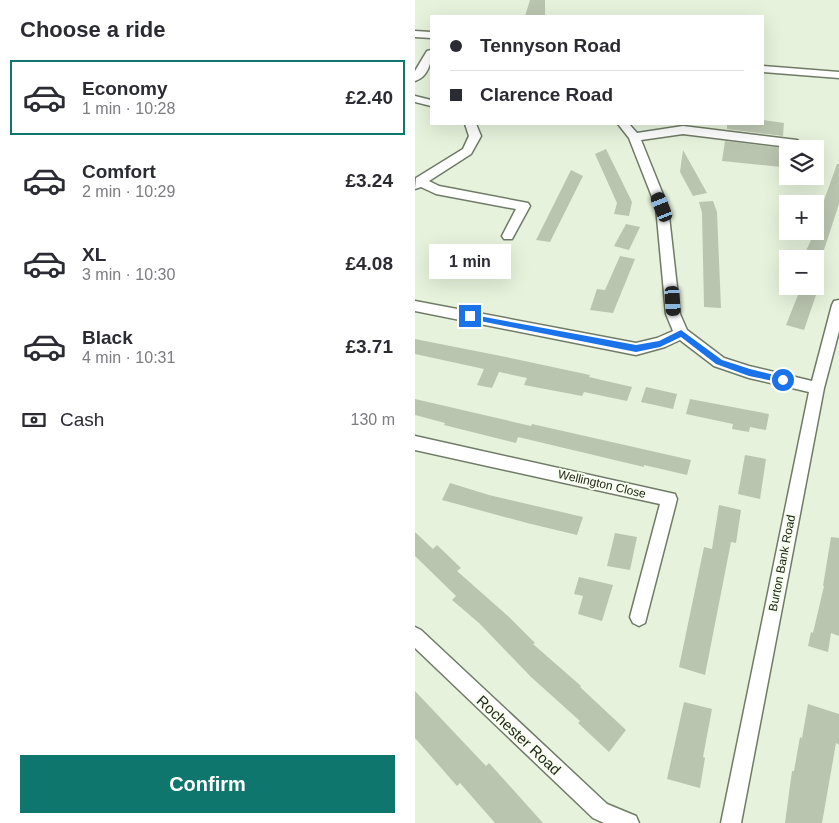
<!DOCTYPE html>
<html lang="en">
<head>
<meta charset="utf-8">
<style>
  body { margin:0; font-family:Helvetica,sans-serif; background:#f2f2f3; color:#2b2b33; height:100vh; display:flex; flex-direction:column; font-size:19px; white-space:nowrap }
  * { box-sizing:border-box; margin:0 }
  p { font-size:16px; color:#7c7c81 }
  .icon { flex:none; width:28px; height:28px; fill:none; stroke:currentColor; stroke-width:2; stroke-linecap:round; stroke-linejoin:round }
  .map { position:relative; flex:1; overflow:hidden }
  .panel { display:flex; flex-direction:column; background:#fff; width:415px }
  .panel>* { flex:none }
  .banner { position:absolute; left:15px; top:15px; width:334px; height:110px; border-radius:0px; box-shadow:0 5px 20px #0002; display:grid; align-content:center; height:110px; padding:0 20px; background:#fff }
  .tools { position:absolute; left:364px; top:140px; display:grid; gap:10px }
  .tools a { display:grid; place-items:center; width:45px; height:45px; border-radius:0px; background:#fff; box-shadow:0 5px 20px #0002; font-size:25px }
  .end { position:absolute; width:22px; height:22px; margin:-11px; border:6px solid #1a73e8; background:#fff; box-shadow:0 0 0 2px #fff }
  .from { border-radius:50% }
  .bubble { position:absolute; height:35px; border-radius:0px; background:#fff; box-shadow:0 5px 20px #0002; font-size:16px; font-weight:600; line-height:35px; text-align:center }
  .car { position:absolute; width:15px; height:30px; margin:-15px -8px; border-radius:6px; box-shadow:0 0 4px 1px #0007; background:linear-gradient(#222 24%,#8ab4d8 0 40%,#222 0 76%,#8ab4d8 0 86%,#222 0) }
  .banner b { display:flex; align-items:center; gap:18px; height:48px; font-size:19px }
  .banner b+b { border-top:1px solid #e1e1e2 }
  .banner i { width:12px; height:12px; background:#2b2b33 }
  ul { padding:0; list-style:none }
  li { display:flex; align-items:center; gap:15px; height:75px; margin:0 10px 8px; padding:0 10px; border:2px solid transparent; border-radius:0px }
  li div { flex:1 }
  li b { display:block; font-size:19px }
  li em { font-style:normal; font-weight:600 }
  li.active { border-color:#0f766e }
  li>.icon { width:45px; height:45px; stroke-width:1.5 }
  h2 { padding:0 20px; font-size:22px; line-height:60px }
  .pay { display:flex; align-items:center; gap:12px; height:55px; padding:0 20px; font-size:19px }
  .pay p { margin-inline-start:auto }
  .cta { display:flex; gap:10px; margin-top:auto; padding:10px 20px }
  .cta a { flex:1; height:58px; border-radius:0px; background:#0f766e; color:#fff; font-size:20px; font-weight:600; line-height:58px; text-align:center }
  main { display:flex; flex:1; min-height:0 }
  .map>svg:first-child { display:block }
</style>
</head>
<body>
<main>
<section class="panel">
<h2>Choose a ride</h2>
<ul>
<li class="active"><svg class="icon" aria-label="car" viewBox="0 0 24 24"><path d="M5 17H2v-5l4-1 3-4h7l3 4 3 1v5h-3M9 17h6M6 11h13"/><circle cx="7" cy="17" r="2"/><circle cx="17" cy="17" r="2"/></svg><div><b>Economy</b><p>1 min · 10:28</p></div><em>£2.40</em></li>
<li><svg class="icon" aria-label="car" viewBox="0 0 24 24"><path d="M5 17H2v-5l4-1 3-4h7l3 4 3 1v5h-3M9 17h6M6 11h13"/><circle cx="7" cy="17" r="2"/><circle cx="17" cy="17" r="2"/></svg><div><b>Comfort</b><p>2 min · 10:29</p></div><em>£3.24</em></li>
<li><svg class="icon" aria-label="car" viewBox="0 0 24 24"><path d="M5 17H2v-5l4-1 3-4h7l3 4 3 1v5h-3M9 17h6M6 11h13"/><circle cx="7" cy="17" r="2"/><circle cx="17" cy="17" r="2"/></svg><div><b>XL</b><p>3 min · 10:30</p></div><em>£4.08</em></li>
<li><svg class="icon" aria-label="car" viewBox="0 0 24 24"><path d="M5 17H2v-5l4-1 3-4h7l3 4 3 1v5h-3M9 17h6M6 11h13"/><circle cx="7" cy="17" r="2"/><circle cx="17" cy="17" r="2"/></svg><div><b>Black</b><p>4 min · 10:31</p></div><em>£3.71</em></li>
</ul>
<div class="pay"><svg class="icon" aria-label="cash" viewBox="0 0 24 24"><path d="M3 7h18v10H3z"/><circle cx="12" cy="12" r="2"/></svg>Cash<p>130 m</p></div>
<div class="cta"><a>Confirm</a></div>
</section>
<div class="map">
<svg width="424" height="823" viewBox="0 0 424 823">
  <rect width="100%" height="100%" fill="#e6f2dc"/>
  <g fill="#bac5b0">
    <path d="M 115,0 L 130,0 L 130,16 L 110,16 Z"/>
    <path d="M 348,120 L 369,123 L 368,136 L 312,129 L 312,124 L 348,124 Z"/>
    <path d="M 310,141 L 368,148 L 366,167 L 307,161 Z"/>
    <path d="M 191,149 L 217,202 L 214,216 L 199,214 L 202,203 L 180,154 Z"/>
    <path d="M 268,150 L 287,184 L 292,193 L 278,196 L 265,172 Z"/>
    <path d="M 422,164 L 424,164 L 424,204 L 407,256 L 391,251 L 400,231 L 404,218 L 403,217 Z"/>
    <path d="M 156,170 L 168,176 L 135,242 L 121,240 Z"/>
    <path d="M 298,201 L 302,212 L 306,308 L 289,307 L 287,213 L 284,202 Z"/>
    <path d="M 211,224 L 225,227 L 214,250 L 199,246 Z"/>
    <path d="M 205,256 L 220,259 L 198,313 L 175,310 L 182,289 L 190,290 Z"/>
    <path d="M 385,290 L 401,295 L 389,330 L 371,325 Z"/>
    <path d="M 0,339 L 91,357 L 175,375 L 174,377 L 217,387 L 212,401 L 169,392 L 167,396 L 109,385 L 112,378 L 84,372 L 77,388 L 62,385 L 69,369 L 0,354 Z"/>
    <path d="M 231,387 L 262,394 L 258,409 L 226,402 Z"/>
    <path d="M 0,399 L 116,426 L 117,424 L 276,460 L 272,475 L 229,465 L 229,467 L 103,437 L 101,443 L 29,425 L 30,423 L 0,415 Z"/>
    <path d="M 275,399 L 354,414 L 351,430 L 335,427 L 334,432 L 317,429 L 318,424 L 271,414 Z"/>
    <path d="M 330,455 L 351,459 L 345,499 L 323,494 Z"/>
    <path d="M 35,483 L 74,495 L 168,517 L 162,535 L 112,523 L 27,500 Z"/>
    <path d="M 304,505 L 326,510 L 321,543 L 316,542 L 290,675 L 264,667 L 289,547 L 297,549 Z"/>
    <path d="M 0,532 L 18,549 L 22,545 L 46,568 L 42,571 L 94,617 L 120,643 L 118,644 L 166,686 L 165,687 L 211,730 L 194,752 L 163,723 L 165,721 L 116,677 L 64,623 L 37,600 L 41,596 L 0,556 Z"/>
    <path d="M 200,533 L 222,537 L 215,570 L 192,566 Z"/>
    <path d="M 416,537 L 424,538 L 424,636 L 416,633 L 413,652 L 393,646 L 396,632 L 398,633 L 409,586 L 408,586 Z"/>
    <path d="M 164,577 L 198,585 L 187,621 L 163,614 L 168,596 L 159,594 Z"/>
    <path d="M 0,691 L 71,766 L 74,763 L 128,823 L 80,823 L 45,783 L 42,786 L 0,738 Z"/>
    <path d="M 269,702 L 297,709 L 288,757 L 290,758 L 285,788 L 252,779 Z"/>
    <path d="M 393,704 L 424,714 L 424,745 L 421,743 L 407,823 L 370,823 L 377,771 L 379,771 L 385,737 L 387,738 Z"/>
  </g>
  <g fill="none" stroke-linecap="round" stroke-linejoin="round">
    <g stroke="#707b67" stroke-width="3">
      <g id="street">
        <path d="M 0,31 L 16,32 L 16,38 L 0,37 Z"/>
        <path d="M 16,50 C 17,62 13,77 0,81 L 0,71 L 12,51 Z"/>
        <path d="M 348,66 L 424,72 L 424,78 L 348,72 Z"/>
        <path d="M 0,96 L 16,100 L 16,106 L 0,102 Z"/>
        <path d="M 50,124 L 61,124 L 66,136 L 56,154 L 14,181 L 24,186 L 113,203 L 115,206 L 97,239 L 89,239 L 87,236 L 101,209 L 21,194 L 6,187 L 0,189 L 1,178 L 48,149 L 54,136 Z"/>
        <path d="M 203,124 L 214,124 L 222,133 L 268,126 L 382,140 L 388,144 L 382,148 L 268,134 L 226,140 L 253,207 L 265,314 L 272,330 L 309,358 L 334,366 L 397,381 L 417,305 L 419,301 L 424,300 L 424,331 L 409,388 L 326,823 L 306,823 L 394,392 L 334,378 L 299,366 L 265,340 L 250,347 L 221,355 L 0,311 L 0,301 L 221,343 L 242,338 L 258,331 L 251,314 L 241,207 L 214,138 Z"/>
        <path d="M 0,436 L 260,494 L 262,499 L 230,623 L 224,626 L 218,623 L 215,617 L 245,504 L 0,450 Z"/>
        <path d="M 0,627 L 6,630 L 192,804 L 221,816 L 224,823 L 189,823 L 178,818 L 0,648 Z"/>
      </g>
    </g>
    <use href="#street" fill="#fff" fill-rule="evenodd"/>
  </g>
  <path fill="#1a73e8" d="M 53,314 L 221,345 L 244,341 L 266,330 L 307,360 L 335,369 L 368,377 L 372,380 L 368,383 L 334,376 L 301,364 L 266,337 L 245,347 L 221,352 L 55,319 L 53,319 Z"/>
  <g text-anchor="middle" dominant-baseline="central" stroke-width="4" stroke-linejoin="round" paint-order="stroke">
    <g font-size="12" fill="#1d2119" stroke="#f5ffec">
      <text transform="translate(187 484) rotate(13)">Wellington Close</text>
      <text transform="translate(367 563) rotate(-79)">Burton Bank Road</text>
    </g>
    <g font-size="15" fill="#1d2119" stroke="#f5ffec">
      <text transform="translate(104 735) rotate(43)">Rochester Road</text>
    </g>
  </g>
</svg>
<div class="tools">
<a><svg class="icon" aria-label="layers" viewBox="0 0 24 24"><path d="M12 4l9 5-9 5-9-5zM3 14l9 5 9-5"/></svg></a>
<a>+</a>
<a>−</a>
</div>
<i class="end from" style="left:368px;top:380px"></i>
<i class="end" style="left:55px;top:316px"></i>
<div class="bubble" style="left:14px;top:244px;width:82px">1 min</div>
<i class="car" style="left:247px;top:207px;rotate:338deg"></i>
<i class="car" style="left:258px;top:301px;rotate:176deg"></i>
<div class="banner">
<b><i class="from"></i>Tennyson Road</b>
<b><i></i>Clarence Road</b>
</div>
</div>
</main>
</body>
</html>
